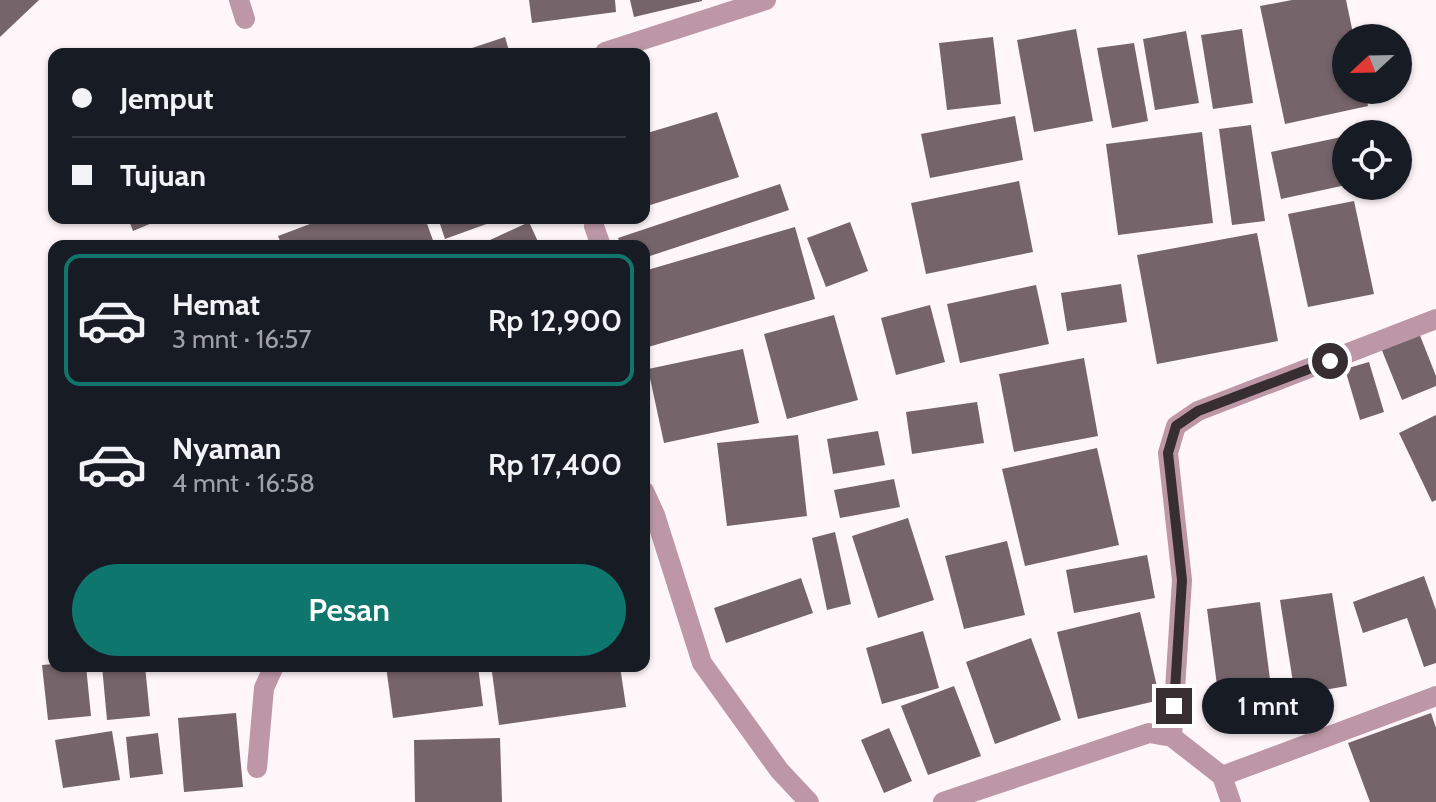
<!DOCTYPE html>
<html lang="id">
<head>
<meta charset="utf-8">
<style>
  body { margin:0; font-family:Cabin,sans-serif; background:#20242c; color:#f1f3f6; height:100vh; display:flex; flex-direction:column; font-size:30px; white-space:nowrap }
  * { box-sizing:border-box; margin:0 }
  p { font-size:26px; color:#9ea1a6 }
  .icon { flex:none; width:44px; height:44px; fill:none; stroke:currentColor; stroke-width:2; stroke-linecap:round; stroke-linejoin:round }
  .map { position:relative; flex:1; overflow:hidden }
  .drawer { position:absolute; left:48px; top:240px; width:602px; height:432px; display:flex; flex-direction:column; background:#171b24; border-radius:16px; box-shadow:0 2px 6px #0004 }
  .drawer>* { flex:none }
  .banner { position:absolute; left:48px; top:48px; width:602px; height:176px; border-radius:16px; box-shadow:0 2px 6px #0004; display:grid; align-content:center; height:176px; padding:0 24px; background:#171b24 }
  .needle { width:52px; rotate:248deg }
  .fabs { position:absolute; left:1332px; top:24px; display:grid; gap:16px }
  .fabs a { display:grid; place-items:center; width:80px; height:80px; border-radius:50%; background:#171b24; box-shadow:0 2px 6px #0004; font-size:40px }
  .end { position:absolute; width:36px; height:36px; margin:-18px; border:10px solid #362e31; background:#fff; box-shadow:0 0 0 4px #fff }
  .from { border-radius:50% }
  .bubble { position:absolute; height:56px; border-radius:28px; background:#171b24; box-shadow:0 2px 6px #0004; font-size:26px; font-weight:600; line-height:56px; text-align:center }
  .banner b { display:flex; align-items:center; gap:28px; height:76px; font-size:30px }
  .banner b+b { border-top:2px solid #363941 }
  .banner i { width:20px; height:20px; background:#f1f3f6 }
  ul { padding:14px 0 0; list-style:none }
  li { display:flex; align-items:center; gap:24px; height:132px; margin:0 16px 12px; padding:0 8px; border:4px solid transparent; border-radius:16px }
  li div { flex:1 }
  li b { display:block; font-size:30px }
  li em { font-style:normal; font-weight:600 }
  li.current { border-color:#0f766e }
  li>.icon { width:72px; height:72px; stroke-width:1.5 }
  .button { display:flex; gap:16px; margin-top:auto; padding:16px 24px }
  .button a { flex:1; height:92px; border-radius:48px; background:#0f766e; color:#fff; font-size:32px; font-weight:600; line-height:92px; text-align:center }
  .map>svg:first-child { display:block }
</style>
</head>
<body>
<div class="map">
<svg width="1436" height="802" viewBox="0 0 1436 802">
  <rect width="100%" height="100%" fill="#fef6f9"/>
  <g fill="#75646a">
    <path d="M 0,0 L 39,0 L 0,37 Z"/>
    <path d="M 529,0 L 615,0 L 616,12 L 532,23 Z"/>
    <path d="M 630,0 L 702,0 L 702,1 L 634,17 Z"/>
    <path d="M 1292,0 L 1346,0 L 1354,38 L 1346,38 L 1346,90 L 1365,90 L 1368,106 L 1285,124 L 1260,6 Z"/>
    <path d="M 1076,29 L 1093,121 L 1034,132 L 1017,40 Z"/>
    <path d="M 1242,29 L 1253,103 L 1213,109 L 1201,35 Z"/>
    <path d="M 1186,31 L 1199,103 L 1155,110 L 1143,39 Z"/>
    <path d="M 505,37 L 510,54 L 457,54 L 457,53 Z"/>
    <path d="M 993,37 L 1001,104 L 947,110 L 939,43 Z"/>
    <path d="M 1134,43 L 1148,121 L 1112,128 L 1097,48 Z"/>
    <path d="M 717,112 L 739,177 L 644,207 L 644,134 Z"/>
    <path d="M 1015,116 L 1023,160 L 930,178 L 921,134 Z"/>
    <path d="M 1251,125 L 1265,221 L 1232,225 L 1219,129 Z"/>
    <path d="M 1202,132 L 1213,223 L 1118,235 L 1106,144 Z"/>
    <path d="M 1346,136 L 1346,185 L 1281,199 L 1271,152 Z"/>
    <path d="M 1019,181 L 1033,252 L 926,274 L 911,203 Z"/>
    <path d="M 780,184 L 789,210 L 644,258 L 644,246 L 621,246 L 618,238 Z"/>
    <path d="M 1354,201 L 1374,294 L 1308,307 L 1288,214 Z"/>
    <path d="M 128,218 L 164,218 L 133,231 Z"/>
    <path d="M 326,218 L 425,218 L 435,246 L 282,246 L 278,236 Z"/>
    <path d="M 438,218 L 503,218 L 445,239 Z"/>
    <path d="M 529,222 L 540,246 L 477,246 Z"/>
    <path d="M 850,222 L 868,271 L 826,287 L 807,238 Z"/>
    <path d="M 795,227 L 815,299 L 648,347 L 644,332 L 644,271 Z"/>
    <path d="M 1257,233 L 1278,341 L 1157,364 L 1137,255 Z"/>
    <path d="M 1121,284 L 1127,322 L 1067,331 L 1061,293 Z"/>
    <path d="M 1036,285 L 1049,344 L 960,363 L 947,304 Z"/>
    <path d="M 930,305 L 945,362 L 896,375 L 881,318 Z"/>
    <path d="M 834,315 L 858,400 L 787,419 L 764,334 Z"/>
    <path d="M 1419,333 L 1436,376 L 1436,386 L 1402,400 L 1381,348 Z"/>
    <path d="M 743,349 L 759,423 L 664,443 L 648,369 Z"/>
    <path d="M 1084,358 L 1098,436 L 1014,452 L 999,374 Z"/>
    <path d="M 1369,362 L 1384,412 L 1360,420 L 1345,369 Z"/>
    <path d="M 977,402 L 984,443 L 912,454 L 906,412 Z"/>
    <path d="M 1436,415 L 1436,500 L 1432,502 L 1399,433 Z"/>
    <path d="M 878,431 L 885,465 L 833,474 L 827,439 Z"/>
    <path d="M 798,435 L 807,516 L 727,526 L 717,443 Z"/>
    <path d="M 1097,448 L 1119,545 L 1025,566 L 1002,469 Z"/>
    <path d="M 894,479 L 900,507 L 840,518 L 834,490 Z"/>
    <path d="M 908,518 L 934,600 L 878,618 L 852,536 Z"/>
    <path d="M 835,532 L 851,604 L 827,610 L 812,538 Z"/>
    <path d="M 1007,541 L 1025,615 L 964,629 L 945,556 Z"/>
    <path d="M 1147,555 L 1155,598 L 1074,613 L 1066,570 Z"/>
    <path d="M 1424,576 L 1436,610 L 1436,663 L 1424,667 L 1407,618 L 1363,633 L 1353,602 Z"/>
    <path d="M 801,578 L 813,613 L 726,643 L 714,608 Z"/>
    <path d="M 1332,593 L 1347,686 L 1295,695 L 1280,600 Z"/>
    <path d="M 1260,602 L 1271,687 L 1218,693 L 1207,609 Z"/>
    <path d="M 1140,612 L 1160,700 L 1078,719 L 1057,632 Z"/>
    <path d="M 923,631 L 939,688 L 882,704 L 866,648 Z"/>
    <path d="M 1031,638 L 1061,720 L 995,744 L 966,662 Z"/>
    <path d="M 54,664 L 86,666 L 91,716 L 48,720 L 42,665 Z"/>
    <path d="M 102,666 L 145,666 L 150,716 L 107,720 Z"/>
    <path d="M 386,666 L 478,666 L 483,706 L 393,718 Z"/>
    <path d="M 536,666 L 620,666 L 626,707 L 499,725 L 492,672 Z"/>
    <path d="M 954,686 L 981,756 L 928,775 L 901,706 Z"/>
    <path d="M 236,713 L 243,787 L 184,792 L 178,718 Z"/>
    <path d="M 1431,713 L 1436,728 L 1436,802 L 1370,802 L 1348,743 Z"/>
    <path d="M 889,728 L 912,781 L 884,793 L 861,740 Z"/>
    <path d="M 112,731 L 120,780 L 63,788 L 55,740 Z"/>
    <path d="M 158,733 L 163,774 L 130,778 L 126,737 Z"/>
    <path d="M 500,738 L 502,802 L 415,802 L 414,740 Z"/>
  </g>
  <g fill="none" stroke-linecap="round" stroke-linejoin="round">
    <g stroke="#bd97a6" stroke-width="20">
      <path d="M 239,0 L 245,19"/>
      <path d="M 605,52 L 766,0"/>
      <path d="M 594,226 L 601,246"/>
      <path d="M 644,491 L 655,515 L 702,663 L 779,770 L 809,802"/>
      <path d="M 1172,737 L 1182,580 L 1168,453 L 1176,426 L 1198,411 L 1436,319"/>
      <path d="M 257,768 L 264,688 L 274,666"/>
      <path d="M 1222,776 L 1436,696"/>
      <path d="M 943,802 L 1149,733 L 1172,737 L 1222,776 L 1231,802"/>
    </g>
  </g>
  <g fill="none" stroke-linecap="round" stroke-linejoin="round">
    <path stroke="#362e31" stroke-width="10" d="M 1174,706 L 1182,580 L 1168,453 L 1176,426 L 1198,411 L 1330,361"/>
  </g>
</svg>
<div class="fabs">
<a><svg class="needle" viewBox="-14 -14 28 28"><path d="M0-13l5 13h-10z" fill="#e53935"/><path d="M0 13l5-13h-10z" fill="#9ea1a6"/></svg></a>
<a><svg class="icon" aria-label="locate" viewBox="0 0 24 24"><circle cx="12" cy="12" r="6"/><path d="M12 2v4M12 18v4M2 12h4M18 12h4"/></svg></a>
</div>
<i class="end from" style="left:1330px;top:361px"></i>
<i class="end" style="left:1174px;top:706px"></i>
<div class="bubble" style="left:1202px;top:678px;width:132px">1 mnt</div>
<div class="banner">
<b><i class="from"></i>Jemput</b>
<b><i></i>Tujuan</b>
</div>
<section class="drawer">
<ul>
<li class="current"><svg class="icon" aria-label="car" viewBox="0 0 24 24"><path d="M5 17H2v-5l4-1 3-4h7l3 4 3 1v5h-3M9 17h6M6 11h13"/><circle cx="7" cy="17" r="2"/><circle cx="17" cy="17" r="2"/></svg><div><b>Hemat</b><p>3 mnt · 16:57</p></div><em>Rp 12,900</em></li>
<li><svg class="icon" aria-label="car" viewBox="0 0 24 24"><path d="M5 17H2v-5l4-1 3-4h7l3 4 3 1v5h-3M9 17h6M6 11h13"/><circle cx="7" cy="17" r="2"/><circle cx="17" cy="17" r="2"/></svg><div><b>Nyaman</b><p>4 mnt · 16:58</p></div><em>Rp 17,400</em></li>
</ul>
<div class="button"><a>Pesan</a></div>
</section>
</div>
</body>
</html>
